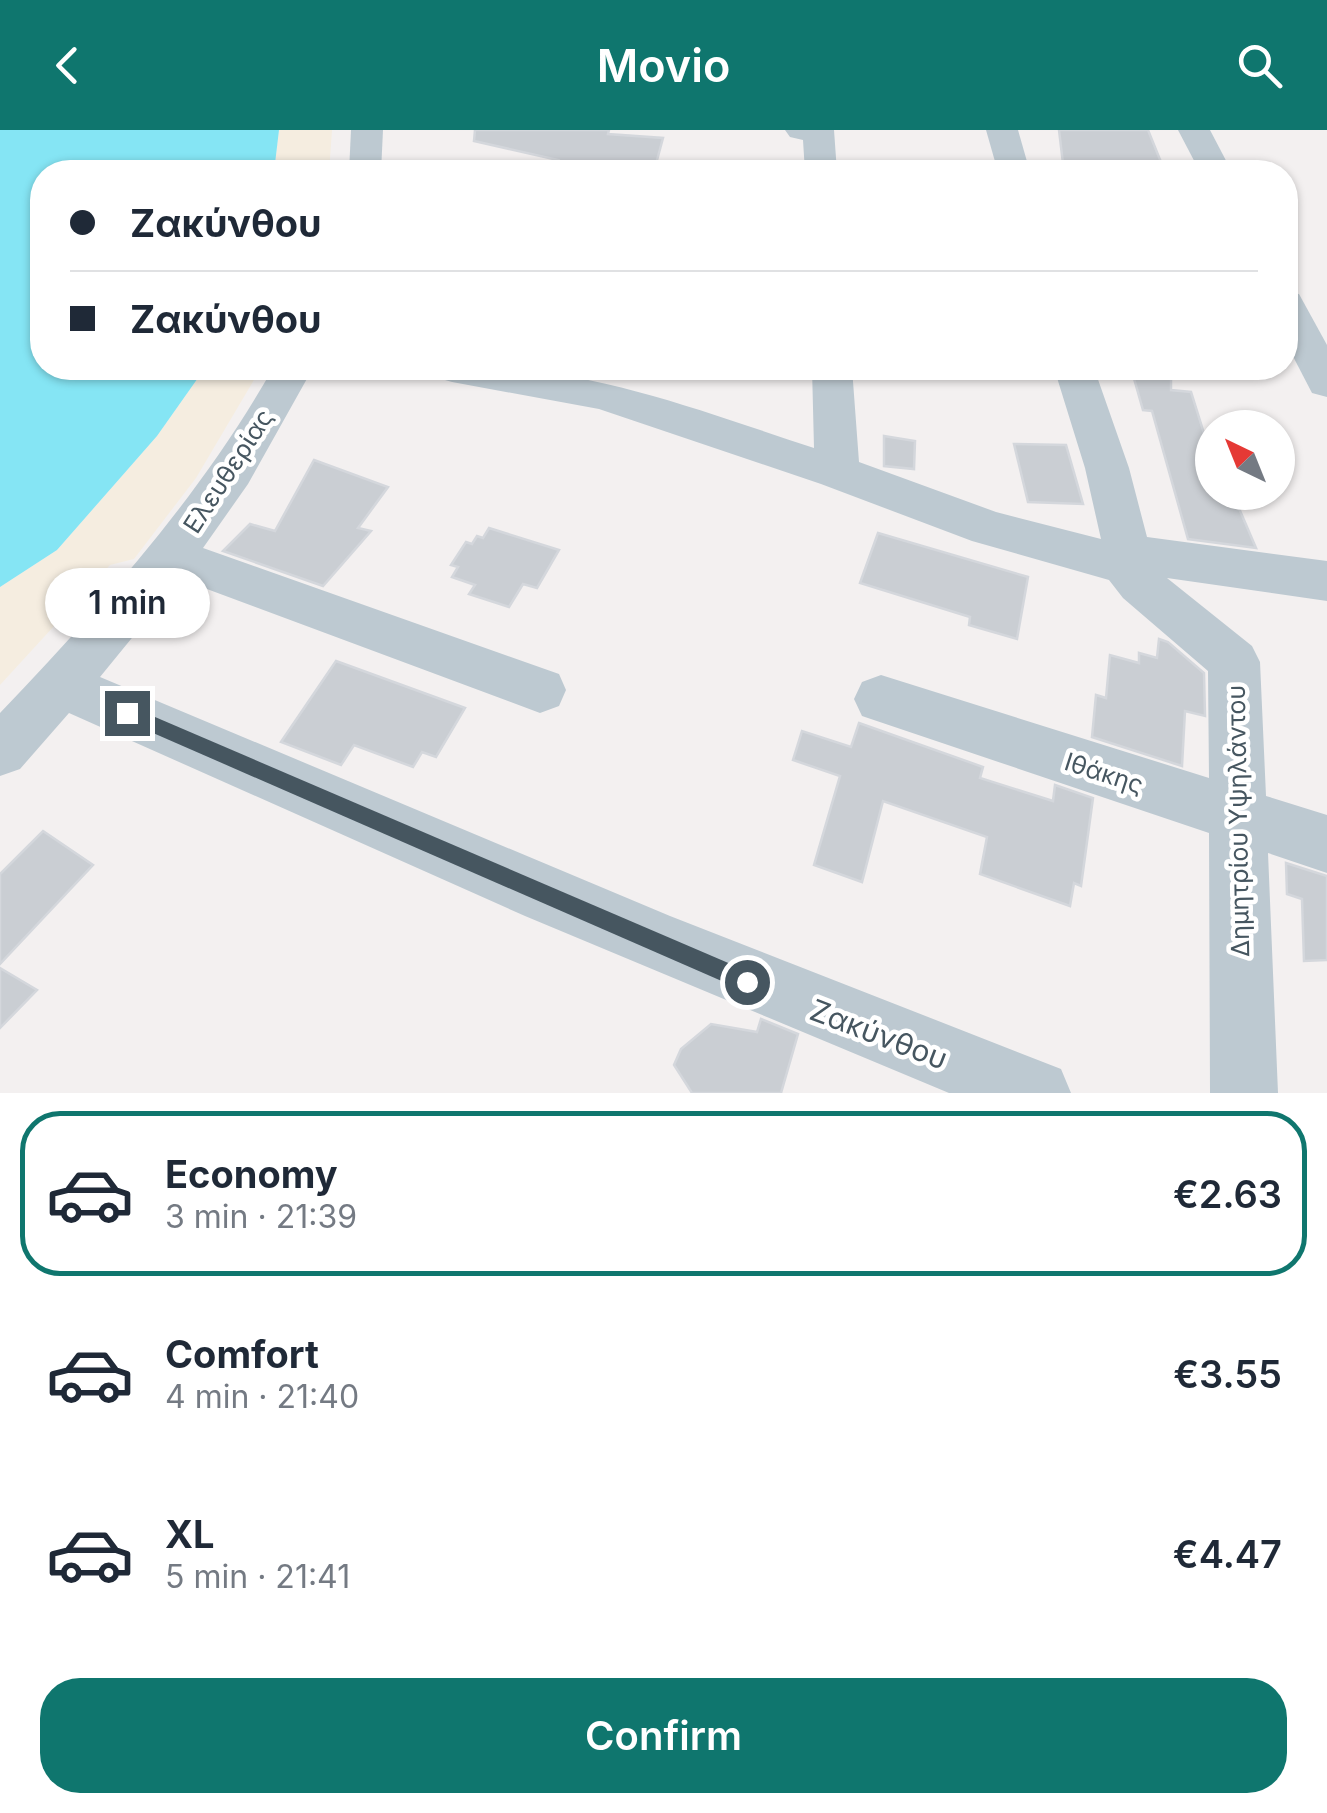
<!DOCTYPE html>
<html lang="en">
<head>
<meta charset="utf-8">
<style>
  body { margin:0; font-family:Inter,sans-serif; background:#f6f6f7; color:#1f2937; height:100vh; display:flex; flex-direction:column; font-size:38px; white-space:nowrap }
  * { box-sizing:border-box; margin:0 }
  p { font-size:32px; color:#747a83 }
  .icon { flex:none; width:55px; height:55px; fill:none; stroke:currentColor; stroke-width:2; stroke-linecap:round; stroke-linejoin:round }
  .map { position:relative; height:963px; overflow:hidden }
  .drawer { display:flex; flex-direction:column; background:#fff; flex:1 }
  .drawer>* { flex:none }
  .guide { position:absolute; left:30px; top:30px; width:1268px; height:220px; border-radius:40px; box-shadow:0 2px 8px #0004; display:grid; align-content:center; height:220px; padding:0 40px; background:#fff }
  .needle { width:65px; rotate:317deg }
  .buttons { position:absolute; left:1195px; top:280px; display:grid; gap:20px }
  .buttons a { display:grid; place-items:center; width:100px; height:100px; border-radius:50%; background:#fff; box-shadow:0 2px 8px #0004; font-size:50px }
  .end { position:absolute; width:45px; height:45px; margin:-22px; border:12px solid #465660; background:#fff; box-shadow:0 0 0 5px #fff }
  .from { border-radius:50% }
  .bubble { position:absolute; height:70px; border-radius:35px; background:#fff; box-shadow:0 2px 8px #0004; font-size:32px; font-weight:600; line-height:70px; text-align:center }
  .guide b { display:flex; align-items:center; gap:35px; height:95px; font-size:38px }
  .guide b+b { border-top:2px solid #e0e1e3 }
  .guide i { width:25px; height:25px; background:#1f2937 }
  ul { padding:18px 0 0; list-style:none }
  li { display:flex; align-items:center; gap:30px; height:165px; margin:0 20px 15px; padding:0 20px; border:5px solid transparent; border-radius:40px }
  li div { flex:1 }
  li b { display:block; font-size:38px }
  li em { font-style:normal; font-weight:600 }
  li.active { border-color:#0f766e }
  li>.icon { width:90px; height:90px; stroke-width:1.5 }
  .cta { display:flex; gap:20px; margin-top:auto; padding:20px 40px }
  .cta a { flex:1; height:115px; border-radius:40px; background:#0f766e; color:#fff; font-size:40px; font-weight:600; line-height:115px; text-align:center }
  header { display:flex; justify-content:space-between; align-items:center; height:130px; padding:0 40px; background:#0f766e; color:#fff; font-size:45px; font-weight:600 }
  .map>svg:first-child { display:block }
</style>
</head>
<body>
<header><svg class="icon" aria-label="back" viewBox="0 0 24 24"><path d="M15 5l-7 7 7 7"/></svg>Movio<svg class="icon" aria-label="search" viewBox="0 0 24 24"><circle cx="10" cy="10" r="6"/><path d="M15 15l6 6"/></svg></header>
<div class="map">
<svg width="1327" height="963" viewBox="0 0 1327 963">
  <rect width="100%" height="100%" fill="#f3f0f0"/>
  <g fill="#f5ede0">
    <path d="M 279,0 L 332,0 L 329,42 L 274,42 Z"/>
    <path d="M 205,238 L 261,238 L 196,348 L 134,429 L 110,435 L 0,555 L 0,457 L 57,420 L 157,306 Z"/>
  </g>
  <path fill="#85e5f4" d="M 0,0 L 279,0 L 274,42 L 42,42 L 42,238 L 205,238 L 157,306 L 57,420 L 0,457 Z"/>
  <g fill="#caced3" stroke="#d4d7dc" stroke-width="2.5">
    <path d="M 475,0 L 609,0 L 608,4 L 663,8 L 656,34 L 642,33 L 640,42 L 548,42 L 558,30 L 474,11 Z"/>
    <path d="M 1059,0 L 1148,0 L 1165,42 L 1064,42 Z"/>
    <path d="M 1131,238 L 1171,238 L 1171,260 L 1191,262 L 1212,329 L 1212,362 L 1232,362 L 1256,418 L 1188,409 L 1152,281 L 1143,280 Z"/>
    <path d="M 884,306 L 915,311 L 914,339 L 884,336 Z"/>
    <path d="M 1014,314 L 1066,315 L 1083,374 L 1028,372 Z"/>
    <path d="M 314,330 L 388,357 L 358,398 L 371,401 L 323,456 L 223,421 L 250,394 L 275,401 Z"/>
    <path d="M 489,398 L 559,420 L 537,458 L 523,454 L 509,477 L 469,464 L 475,455 L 452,447 L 458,437 L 451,435 L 466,412 L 472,414 L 477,406 L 483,408 Z"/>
    <path d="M 878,403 L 1028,447 L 1017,509 L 969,495 L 970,487 L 860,453 Z"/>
    <path d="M 1159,509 L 1168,512 L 1204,543 L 1205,586 L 1185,581 L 1182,636 L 1092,607 L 1096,565 L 1106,568 L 1110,525 L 1139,533 L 1139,523 L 1157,528 Z"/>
    <path d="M 336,531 L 465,578 L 436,627 L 422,622 L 413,637 L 354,615 L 341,635 L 281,612 Z"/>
    <path d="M 859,593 L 983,637 L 980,648 L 1053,671 L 1055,655 L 1093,668 L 1081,756 L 1074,753 L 1070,776 L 980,744 L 987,707 L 883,671 L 862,752 L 814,735 L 840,646 L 793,630 L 802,601 L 851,617 Z"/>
    <path d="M 43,701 L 93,735 L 0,834 L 0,744 Z"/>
    <path d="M 1286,733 L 1327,746 L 1327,830 L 1304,831 L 1302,769 L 1287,764 Z"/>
    <path d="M 0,838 L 37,860 L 0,898 Z"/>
    <path d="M 761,889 L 798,904 L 781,963 L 692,963 L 674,935 L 681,919 L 711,894 L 757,902 Z"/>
  </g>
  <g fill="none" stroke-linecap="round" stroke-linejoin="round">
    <g fill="#bdc9d1" fill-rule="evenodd">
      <path d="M 351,0 L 383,0 L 381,42 L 349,42 Z"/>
      <path d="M 785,0 L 834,0 L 837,42 L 805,42 L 803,10 L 790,7 Z"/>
      <path d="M 986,0 L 1018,0 L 1030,42 L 998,42 Z"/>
      <path d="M 1178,0 L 1210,0 L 1232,42 L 1200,42 Z"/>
      <path d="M 1285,161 L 1299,164 L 1327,215 L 1327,267 L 1312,263 L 1285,211 Z"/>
      <path d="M 273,238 L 313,238 L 248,354 L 203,418 L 559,544 L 566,560 L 559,576 L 540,583 L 180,449 L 100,547 L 670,786 L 1061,939 L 1071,963 L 949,963 L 525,786 L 69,583 L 20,639 L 0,646 L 0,583 C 102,476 200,367 273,238 Z"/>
      <path d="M 432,238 C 569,229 686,276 814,318 L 812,238 L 852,238 L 859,332 L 996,382 L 1101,409 L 1085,338 L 1054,238 L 1094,238 L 1129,338 L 1147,407 L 1327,431 L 1327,471 L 1167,448 L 1252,516 L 1260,532 L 1266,666 L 1327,685 L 1327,743 L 1268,723 L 1278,963 L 1210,963 L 1209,703 L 862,586 L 854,569 L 862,552 L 881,545 L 1209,648 L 1208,541 L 1123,468 L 1109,450 L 972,411 L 821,354 L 599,279 L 452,252 L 438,248 Z"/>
    </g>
  </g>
  <path fill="#465660" d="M 127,575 L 754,844 L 757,852 L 754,859 L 747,862 L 740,859 L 121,589 L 119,583 Z"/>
  <g text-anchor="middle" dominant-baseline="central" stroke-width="9" stroke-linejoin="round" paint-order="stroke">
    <g font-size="25" fill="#465660" stroke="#fff">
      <text transform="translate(228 341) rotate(-57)">Ελευθερίας</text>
      <text transform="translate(1104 643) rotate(18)">Ιθάκης</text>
      <text transform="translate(1238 691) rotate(-91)">Δημητρίου Υψηλάντου</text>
    </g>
    <g font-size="30" fill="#465660" stroke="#fff">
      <text transform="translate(879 904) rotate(21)">Ζακύνθου</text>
    </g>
  </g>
</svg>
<div class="buttons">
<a><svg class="needle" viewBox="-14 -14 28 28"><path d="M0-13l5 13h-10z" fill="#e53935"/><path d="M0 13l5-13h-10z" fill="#747a83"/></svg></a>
</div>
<i class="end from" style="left:747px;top:852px"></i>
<i class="end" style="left:127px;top:583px"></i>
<div class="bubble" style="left:45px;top:438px;width:165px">1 min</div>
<div class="guide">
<b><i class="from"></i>Ζακύνθου</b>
<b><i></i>Ζακύνθου</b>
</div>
</div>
<section class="drawer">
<ul>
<li class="active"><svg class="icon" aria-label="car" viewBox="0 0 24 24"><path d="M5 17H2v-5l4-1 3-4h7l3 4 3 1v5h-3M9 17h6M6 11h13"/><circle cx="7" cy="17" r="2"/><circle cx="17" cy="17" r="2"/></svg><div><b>Economy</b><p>3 min · 21:39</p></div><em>€2.63</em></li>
<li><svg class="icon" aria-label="car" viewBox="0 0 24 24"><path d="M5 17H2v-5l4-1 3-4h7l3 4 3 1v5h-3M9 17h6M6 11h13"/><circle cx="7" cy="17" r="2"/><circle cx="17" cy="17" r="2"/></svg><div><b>Comfort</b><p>4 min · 21:40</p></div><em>€3.55</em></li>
<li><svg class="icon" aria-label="car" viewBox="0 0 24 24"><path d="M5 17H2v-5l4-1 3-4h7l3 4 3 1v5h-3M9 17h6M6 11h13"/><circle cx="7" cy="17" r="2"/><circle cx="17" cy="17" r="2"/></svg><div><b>XL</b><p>5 min · 21:41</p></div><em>€4.47</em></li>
</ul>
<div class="cta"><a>Confirm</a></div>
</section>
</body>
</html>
